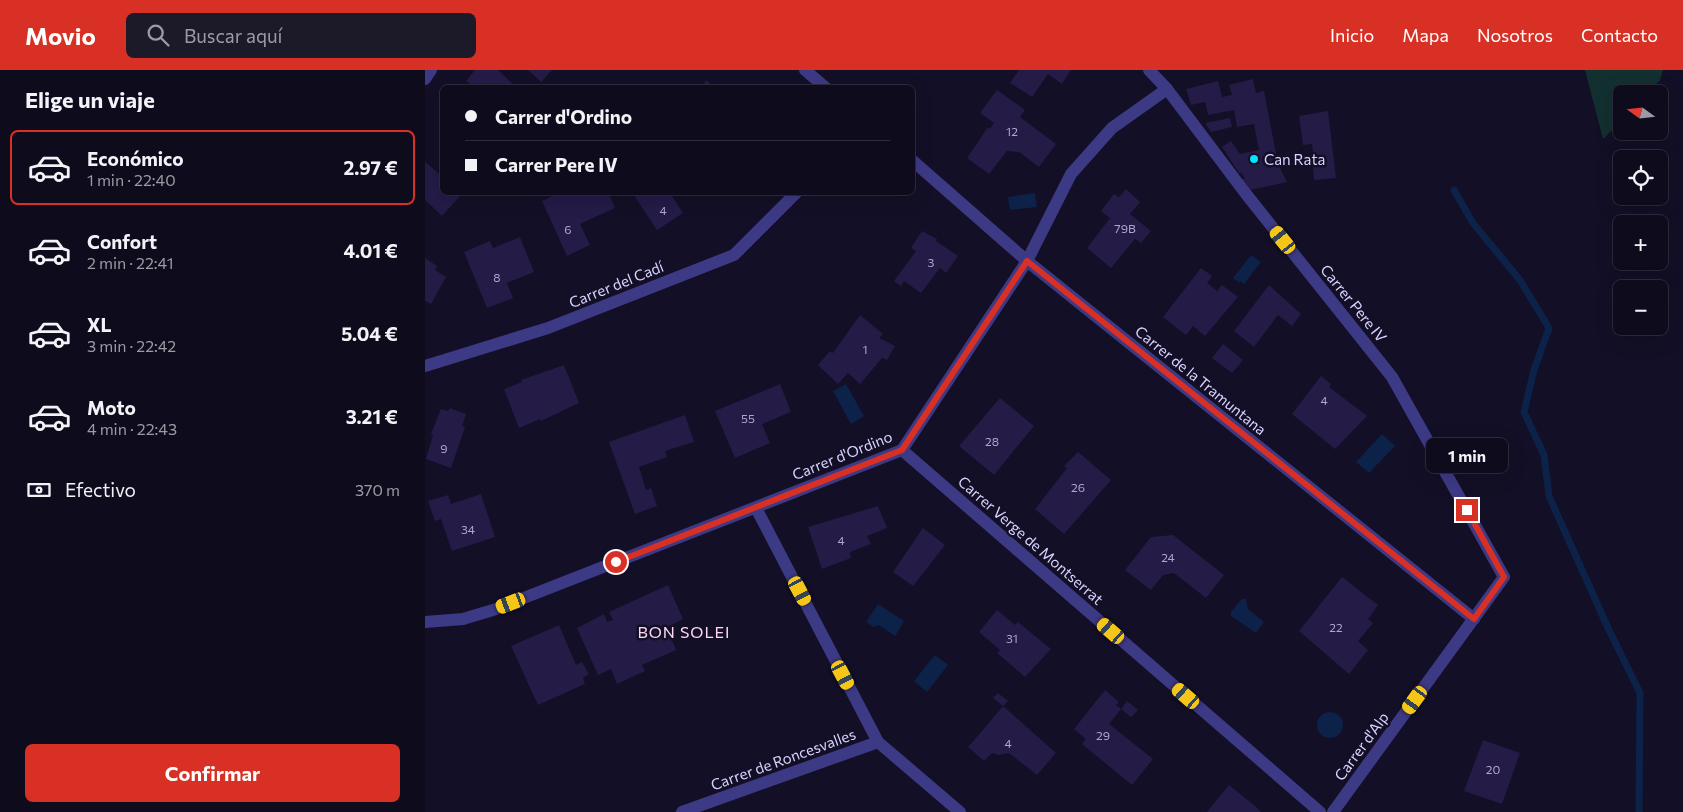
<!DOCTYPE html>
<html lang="es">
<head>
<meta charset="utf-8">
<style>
  body { margin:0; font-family:Commissioner,sans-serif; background:#1c1929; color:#f1f3f6; height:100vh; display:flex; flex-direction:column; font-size:19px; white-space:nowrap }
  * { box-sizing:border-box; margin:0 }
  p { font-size:16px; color:#9b9ba3 }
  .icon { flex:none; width:28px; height:28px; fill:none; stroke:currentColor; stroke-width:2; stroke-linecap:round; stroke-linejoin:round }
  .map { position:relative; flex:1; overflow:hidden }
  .details { display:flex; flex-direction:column; background:#0e0b1c; width:425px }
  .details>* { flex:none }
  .banner { position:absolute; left:15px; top:15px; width:475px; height:110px; border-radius:8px; box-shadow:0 5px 20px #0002,0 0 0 1px #2e2b3b; display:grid; align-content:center; height:110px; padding:0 25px; background:#0e0b1c }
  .needle { width:32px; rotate:285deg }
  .buttons { position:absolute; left:1188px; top:15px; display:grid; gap:10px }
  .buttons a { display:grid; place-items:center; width:55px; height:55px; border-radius:8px; background:#0e0b1c; box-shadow:0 5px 20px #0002,0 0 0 1px #2e2b3b; font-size:25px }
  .end { position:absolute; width:22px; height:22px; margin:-11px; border:6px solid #d93025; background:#fff; box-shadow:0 0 0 2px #fff }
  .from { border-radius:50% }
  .bubble { position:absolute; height:35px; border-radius:8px; background:#0e0b1c; box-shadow:0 5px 20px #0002,0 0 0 1px #2e2b3b; font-size:16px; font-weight:700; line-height:35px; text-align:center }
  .car { position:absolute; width:15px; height:30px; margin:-15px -8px; border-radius:6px; box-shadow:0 0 4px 1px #0007; background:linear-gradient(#f5c518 24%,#345 0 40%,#f5c518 0 76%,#345 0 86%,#f5c518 0) }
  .banner b { display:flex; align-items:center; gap:18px; height:48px; font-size:19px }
  .banner b+b { border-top:1px solid #2e2b3b }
  .banner i { width:12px; height:12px; background:#f1f3f6 }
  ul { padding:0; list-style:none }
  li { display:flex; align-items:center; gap:15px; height:75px; margin:0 10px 8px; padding:0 15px; border:2px solid transparent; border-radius:8px }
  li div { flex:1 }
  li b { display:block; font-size:19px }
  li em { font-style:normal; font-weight:700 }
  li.current { border-color:#d93025 }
  li>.icon { width:45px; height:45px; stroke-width:1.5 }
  h2 { padding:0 25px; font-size:22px; line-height:60px }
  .pay { display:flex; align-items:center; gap:12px; height:55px; padding:0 25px; font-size:19px }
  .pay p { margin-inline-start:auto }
  .button { display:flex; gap:10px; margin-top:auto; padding:10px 25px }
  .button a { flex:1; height:58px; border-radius:8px; background:#d93025; color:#fff; font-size:20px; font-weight:700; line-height:58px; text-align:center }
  header { display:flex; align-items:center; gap:30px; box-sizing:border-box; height:70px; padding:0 25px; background:#d93025; color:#fff }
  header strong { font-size:24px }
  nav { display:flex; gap:28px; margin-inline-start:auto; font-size:18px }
  .search { width:350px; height:45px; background:#1c1929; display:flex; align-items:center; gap:12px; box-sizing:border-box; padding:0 18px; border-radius:8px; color:#9b9ba3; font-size:19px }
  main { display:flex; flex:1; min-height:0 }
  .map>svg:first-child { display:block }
</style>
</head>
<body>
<header>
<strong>Movio</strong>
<div class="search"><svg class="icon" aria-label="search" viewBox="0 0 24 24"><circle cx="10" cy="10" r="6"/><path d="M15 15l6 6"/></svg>Buscar aquí</div>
<nav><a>Inicio</a><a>Mapa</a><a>Nosotros</a><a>Contacto</a></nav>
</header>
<main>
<section class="details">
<h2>Elige un viaje</h2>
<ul>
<li class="current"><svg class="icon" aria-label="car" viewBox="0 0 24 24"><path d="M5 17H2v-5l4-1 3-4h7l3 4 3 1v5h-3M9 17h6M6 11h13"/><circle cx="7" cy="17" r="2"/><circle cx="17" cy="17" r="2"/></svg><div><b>Económico</b><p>1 min · 22:40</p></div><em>2.97 €</em></li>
<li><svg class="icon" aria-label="car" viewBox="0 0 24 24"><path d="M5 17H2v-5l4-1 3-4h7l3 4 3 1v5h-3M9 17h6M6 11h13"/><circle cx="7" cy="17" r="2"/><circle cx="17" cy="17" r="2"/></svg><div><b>Confort</b><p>2 min · 22:41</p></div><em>4.01 €</em></li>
<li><svg class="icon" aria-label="car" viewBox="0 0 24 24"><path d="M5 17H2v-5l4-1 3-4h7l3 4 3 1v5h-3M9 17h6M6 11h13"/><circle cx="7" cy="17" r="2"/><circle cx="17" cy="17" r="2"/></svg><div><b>XL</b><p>3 min · 22:42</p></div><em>5.04 €</em></li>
<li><svg class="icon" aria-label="car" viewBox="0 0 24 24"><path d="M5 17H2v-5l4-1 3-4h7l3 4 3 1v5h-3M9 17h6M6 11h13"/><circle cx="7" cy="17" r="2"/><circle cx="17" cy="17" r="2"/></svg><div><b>Moto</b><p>4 min · 22:43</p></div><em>3.21 €</em></li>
</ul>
<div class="pay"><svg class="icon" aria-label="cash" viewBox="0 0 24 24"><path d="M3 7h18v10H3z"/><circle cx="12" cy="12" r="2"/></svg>Efectivo<p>370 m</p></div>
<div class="button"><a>Confirmar</a></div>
</section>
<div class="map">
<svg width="1258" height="742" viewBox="0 0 1258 742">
  <rect width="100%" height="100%" fill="#130f26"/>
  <path fill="#12302f" d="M 1160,0 L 1238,0 L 1235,10 L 1222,24 L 1196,24 L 1196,51 L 1178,69 Z"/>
  <g fill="#0c2248">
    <path d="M 610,123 L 612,137 L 585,140 L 583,127 Z"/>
    <path d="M 826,185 L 836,192 L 819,214 L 815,211 L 814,213 L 808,208 Z"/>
    <path d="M 421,314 L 439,346 L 426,354 L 408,321 Z"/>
    <path d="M 957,364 L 970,376 L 944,403 L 931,392 Z"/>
    <path d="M 817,529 L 821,529 L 823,539 L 839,552 L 831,563 L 806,546 L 806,542 Z"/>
    <path d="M 453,534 L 479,551 L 470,566 L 454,555 L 449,557 L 441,552 Z"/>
    <path d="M 510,585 L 523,595 L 502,622 L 489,611 Z"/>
    <circle cx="905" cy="655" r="13"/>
  </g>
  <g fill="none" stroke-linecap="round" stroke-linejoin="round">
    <path stroke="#0c2248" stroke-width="7" d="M 1029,120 L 1048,153 L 1095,210 L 1124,258 L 1109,300 L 1099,342 L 1119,385 L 1124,426 L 1183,558 L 1215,623 L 1214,742"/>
  </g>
  <g fill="#241b47">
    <path d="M 50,0 L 73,0 L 92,18 L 44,18 L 45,14 L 41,11 Z"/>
    <path d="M 103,0 L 127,0 L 116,12 Z"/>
    <path d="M 594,0 L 646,0 L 637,14 L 623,4 L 607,27 L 585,13 Z"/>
    <path d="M 828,9 L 831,23 L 839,21 L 853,94 L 862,112 L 825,120 L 816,110 L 820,108 L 816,103 L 814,103 L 797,77 L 806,71 L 815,84 L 834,80 L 829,54 L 812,57 L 809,40 L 783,45 L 780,32 L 766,35 L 761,19 L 793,11 L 797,27 L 807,25 L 804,15 Z"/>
    <path d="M 281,10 L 291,18 L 276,18 Z"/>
    <path d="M 572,20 L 600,40 L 595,47 L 631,74 L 614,97 L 594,82 L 582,81 L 564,104 L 542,88 L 563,57 L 565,59 L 569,53 L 555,43 Z"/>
    <path d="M 903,41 L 911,108 L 889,110 L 888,96 L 890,96 L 887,74 L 878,75 L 874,46 Z"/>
    <path d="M 805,48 L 807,57 L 786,62 L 780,53 Z"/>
    <path d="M 0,92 L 18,107 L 18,122 L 37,124 L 17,146 L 0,130 Z"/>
    <path d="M 701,119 L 715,132 L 705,144 L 726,161 L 716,173 L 710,169 L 686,198 L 662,178 L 685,148 L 676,141 L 689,124 L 694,127 Z"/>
    <path d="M 136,122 L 183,122 L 190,138 L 155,154 L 165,175 L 142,186 L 117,131 Z"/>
    <path d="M 207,122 L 251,122 L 246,125 L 258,143 L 232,160 Z"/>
    <path d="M 497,161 L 512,169 L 511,171 L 533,186 L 521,203 L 515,198 L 496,223 L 479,211 L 476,216 L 469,211 L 491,181 L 486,178 Z"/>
    <path d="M 95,167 L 109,202 L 82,213 L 88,228 L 62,238 L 39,182 L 65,171 L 68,178 Z"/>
    <path d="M 0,188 L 12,196 L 10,200 L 21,207 L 6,234 L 0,231 Z"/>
    <path d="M 776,198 L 787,206 L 782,213 L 792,221 L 797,215 L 813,227 L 780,266 L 768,256 L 761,265 L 738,247 Z"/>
    <path d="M 844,215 L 876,244 L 867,256 L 853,245 L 829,277 L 809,261 Z"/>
    <path d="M 435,245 L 458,264 L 454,268 L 470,276 L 462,290 L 457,288 L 435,314 L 423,303 L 413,314 L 393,295 L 405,281 L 408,283 Z"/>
    <path d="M 798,274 L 818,290 L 807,303 L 787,288 Z"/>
    <path d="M 139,295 L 154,333 L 116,351 L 115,349 L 94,358 L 79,319 L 97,312 L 96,310 Z"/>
    <path d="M 896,306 L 906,314 L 904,317 L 942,346 L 910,379 L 867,344 Z"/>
    <path d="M 355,314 L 366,342 L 337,354 L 345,373 L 310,388 L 290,341 Z"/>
    <path d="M 575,328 L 609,356 L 569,405 L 534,376 Z"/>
    <path d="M 25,338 L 41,344 L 37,356 L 40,357 L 26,398 L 1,389 L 8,365 L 6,364 L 16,339 L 23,341 Z"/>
    <path d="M 260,345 L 269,372 L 240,381 L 242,387 L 214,397 L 221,420 L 226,418 L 232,436 L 210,444 L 184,372 Z"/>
    <path d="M 653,382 L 686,410 L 639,464 L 610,439 L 642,398 L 639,396 Z"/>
    <path d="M 56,424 L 70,467 L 27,481 L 16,449 L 10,451 L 3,431 L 23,425 L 26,434 Z"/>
    <path d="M 453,436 L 462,458 L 442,466 L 446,474 L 425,482 L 426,488 L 397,499 L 383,457 Z"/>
    <path d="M 498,458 L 520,475 L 488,516 L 468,502 Z"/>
    <path d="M 748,465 L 799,505 L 781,528 L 749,503 L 738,505 L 726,520 L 700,500 L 726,467 Z"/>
    <path d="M 917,507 L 953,535 L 943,549 L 948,553 L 933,571 L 943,580 L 924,604 L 874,561 Z"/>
    <path d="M 243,515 L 258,549 L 242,557 L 251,580 L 217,595 L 220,601 L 192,614 L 186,599 L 173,605 L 152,558 L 179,544 L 182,552 L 188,550 L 184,542 Z"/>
    <path d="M 572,540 L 590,555 L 593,552 L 626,579 L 600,607 L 572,583 L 575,580 L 554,562 Z"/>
    <path d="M 134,555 L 151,595 L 157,592 L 164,604 L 158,608 L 160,614 L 113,635 L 86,576 Z"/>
    <path d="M 680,620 L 694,632 L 691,635 L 696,639 L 684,654 L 728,689 L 707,715 L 657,674 L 661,669 L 649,659 Z"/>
    <path d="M 573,623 L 583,631 L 578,636 L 631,683 L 612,705 L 584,683 L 574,685 L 567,683 L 559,691 L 543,677 L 551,668 L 578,636 L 568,628 Z"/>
    <path d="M 702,631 L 713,640 L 706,647 L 696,639 Z"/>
    <path d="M 1058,670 L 1095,683 L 1077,734 L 1039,721 Z"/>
    <path d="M 804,715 L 830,736 L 836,742 L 782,742 Z"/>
  </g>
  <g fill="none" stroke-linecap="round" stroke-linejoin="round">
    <g stroke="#3d3a85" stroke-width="12">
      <path d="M 380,0 L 401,18"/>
      <path d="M 724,0 L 742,19 L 821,124 L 967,307 L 1079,507 L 908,742"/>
      <path d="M 0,9 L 6,0"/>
      <path d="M 488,91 L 602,191 L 1049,549"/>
      <path d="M 0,296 L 123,258 L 309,185 L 372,122"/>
      <path d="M 477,380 L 895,742"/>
      <path d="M 331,438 L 453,672 L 535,742"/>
      <path d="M 0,552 L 38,549 L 68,540 L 477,380 L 602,191 L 646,104 L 687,58 L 742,19"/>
      <path d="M 257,742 L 453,672"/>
    </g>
  </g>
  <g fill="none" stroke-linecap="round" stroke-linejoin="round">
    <path stroke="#d93025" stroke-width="6" d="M 191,492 L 477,380 L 602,191 L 1049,549 L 1079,507 L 1042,440"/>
  </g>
  <circle fill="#00e5ff" stroke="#130f26" stroke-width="2" cx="829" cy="89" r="5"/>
  <g text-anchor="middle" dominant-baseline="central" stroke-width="5" stroke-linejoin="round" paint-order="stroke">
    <g font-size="12" fill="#aca6d1">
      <text x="587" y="61">12</text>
      <text x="238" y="140">4</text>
      <text x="700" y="158">79B</text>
      <text x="143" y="159">6</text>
      <text x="506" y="192">3</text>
      <text x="72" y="207">8</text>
      <text x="440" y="279">1</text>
      <text x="899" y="330">4</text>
      <text x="323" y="348">55</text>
      <text x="567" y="371">28</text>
      <text x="19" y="378">9</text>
      <text x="653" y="417">26</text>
      <text x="43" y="459">34</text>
      <text x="416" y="470">4</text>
      <text x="743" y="487">24</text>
      <text x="911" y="557">22</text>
      <text x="587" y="568">31</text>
      <text x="678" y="665">29</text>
      <text x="583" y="673">4</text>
      <text x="1068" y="699">20</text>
    </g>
    <g font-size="15" fill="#d9d4ff" stroke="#130f26" text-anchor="start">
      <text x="839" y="89">Can Rata</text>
    </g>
    <g font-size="15" fill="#d9d4ff" stroke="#130f26">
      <text transform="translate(191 214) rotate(-22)">Carrer del Cadí</text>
      <text transform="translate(929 233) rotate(51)">Carrer Pere IV</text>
      <text transform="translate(776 310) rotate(39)">Carrer de la Tramuntana</text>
      <text transform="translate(417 385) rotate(-22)">Carrer d'Ordino</text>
      <text transform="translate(606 470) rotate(41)">Carrer Verge de Montserrat</text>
      <text transform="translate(936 676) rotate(-54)">Carrer d'Alp</text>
      <text transform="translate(358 689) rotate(-20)">Carrer de Roncesvalles</text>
    </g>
    <g font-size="16" letter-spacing="1" fill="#ffd6f0" stroke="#130f26">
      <text x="259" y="561">BON SOLEI</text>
    </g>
  </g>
</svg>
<div class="buttons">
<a><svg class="needle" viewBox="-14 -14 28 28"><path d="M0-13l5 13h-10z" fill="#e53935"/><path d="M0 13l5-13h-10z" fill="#9b9ba3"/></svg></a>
<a><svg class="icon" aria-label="locate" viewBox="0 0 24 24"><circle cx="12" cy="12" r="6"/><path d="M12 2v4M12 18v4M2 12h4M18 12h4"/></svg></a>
<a>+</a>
<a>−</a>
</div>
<i class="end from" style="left:191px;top:492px"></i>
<i class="end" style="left:1042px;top:440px"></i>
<div class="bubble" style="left:1001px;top:368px;width:82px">1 min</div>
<i class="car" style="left:858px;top:170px;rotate:321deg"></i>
<i class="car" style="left:375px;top:521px;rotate:152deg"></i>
<i class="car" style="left:86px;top:533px;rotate:249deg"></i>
<i class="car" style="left:686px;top:561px;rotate:311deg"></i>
<i class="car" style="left:418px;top:605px;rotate:152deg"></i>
<i class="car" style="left:761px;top:626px;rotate:311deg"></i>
<i class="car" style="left:990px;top:630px;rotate:216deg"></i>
<div class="banner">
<b><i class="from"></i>Carrer d'Ordino</b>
<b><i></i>Carrer Pere IV</b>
</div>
</div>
</main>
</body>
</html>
